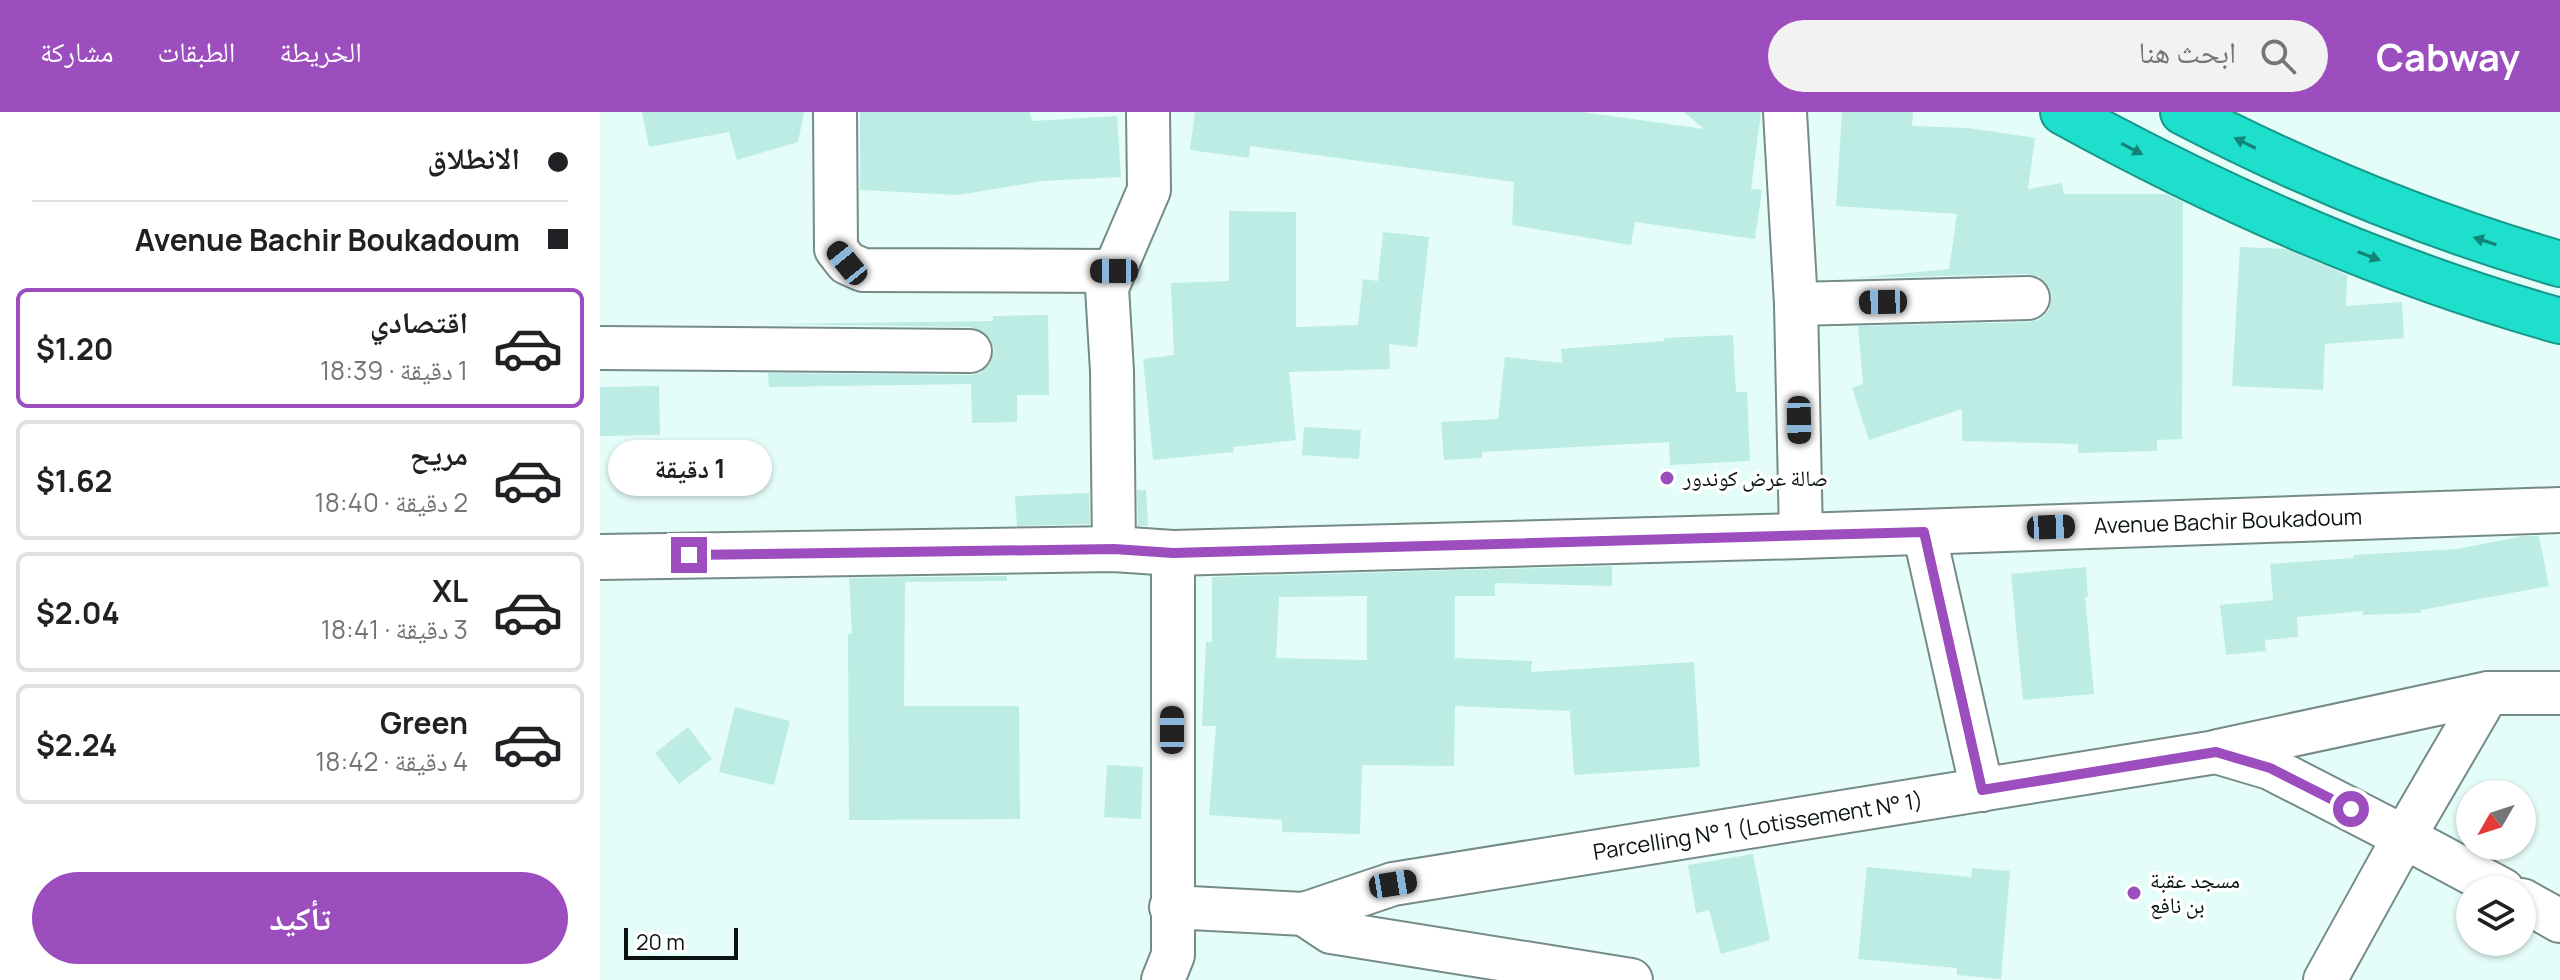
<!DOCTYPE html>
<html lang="ar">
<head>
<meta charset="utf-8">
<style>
  body { margin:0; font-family:Manrope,"Noto Naskh Arabic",sans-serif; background:#f2f2f2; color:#202124; direction:rtl; height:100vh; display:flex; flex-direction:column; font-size:30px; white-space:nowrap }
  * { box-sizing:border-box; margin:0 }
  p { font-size:26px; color:#757577 }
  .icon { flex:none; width:44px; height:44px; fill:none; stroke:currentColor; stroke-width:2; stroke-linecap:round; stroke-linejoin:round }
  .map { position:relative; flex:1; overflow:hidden; direction:ltr }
  .sheet { display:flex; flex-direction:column; background:#fff; width:600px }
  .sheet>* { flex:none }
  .top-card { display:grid; align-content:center; height:176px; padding:0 32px; background:#fff }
  .needle { width:52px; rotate:231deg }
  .controls { position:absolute; left:1856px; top:668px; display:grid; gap:16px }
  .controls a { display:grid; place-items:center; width:80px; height:80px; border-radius:50%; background:#fff; box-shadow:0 2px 6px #0004; font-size:40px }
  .scale { position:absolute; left:24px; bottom:20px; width:114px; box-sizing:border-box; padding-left:8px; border:4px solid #0a1311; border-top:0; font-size:22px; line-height:28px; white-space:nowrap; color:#0a1311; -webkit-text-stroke:6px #fff; paint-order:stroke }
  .end { position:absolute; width:36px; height:36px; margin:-18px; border:10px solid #9c4dbe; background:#fff; box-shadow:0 0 0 4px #fff }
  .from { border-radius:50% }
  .bubble { position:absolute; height:56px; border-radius:28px; background:#fff; box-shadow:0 2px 6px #0004; font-size:26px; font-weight:700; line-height:56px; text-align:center; direction:rtl }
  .car { position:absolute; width:24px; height:48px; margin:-24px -12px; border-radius:10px; box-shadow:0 0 6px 2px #0007; background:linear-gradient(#222 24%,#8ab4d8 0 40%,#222 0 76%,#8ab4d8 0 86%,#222 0) }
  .top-card b { display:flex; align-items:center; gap:28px; height:76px; font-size:30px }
  .top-card b+b { border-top:2px solid #e0e0e0 }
  .top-card i { width:20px; height:20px; background:#202124 }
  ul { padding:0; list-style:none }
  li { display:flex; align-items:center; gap:24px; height:120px; margin:0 16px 12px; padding:0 16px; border:4px solid #e0e0e0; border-radius:12px }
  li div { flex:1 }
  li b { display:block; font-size:30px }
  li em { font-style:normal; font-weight:700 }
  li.active { border-color:#9c4dbe }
  li>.icon { width:72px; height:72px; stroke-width:1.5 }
  .button { display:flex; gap:16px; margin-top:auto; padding:16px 32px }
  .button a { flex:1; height:92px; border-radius:48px; background:#9c4dbe; color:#fff; font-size:32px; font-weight:700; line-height:92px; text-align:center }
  header { display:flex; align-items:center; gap:48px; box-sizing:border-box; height:112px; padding:0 40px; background:#9c4dbe; color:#fff }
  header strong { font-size:38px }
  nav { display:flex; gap:44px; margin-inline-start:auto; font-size:28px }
  .search { width:560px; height:72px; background:#f2f2f2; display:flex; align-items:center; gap:20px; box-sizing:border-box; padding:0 28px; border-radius:44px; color:#757577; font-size:30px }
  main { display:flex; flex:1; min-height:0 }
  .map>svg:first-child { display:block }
</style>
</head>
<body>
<header>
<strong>Cabway</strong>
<div class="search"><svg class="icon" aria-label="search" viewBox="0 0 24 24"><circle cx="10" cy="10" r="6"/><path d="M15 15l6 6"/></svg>ابحث هنا</div>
<nav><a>الخريطة</a><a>الطبقات</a><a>مشاركة</a></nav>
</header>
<main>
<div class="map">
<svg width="1960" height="868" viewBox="0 0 1960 868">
  <rect width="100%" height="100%" fill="#e5fdf9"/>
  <g fill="#bcece3" fill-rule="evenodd">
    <path d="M 42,0 L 204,0 L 198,30 L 137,48 L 129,20 L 49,35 Z"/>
    <path d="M 260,0 L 430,0 L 432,9 L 517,4 L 521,65 L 442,69 L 359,83 L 260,78 Z"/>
    <path d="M 595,0 L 982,0 L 1104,17 L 1084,0 L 1161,0 L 1151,77 L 1162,78 L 1155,127 L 1035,110 L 1031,133 L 912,113 L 914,70 L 650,34 L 649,46 L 590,38 Z"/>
    <path d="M 1242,0 L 1313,0 L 1312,14 L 1368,16 L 1435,26 L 1428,77 L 1462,71 L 1464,82 L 1566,82 L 1583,90 L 1582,327 L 1557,328 L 1557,339 L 1478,341 L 1478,332 L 1362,329 L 1362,297 L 1269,328 L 1252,276 L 1263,272 L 1258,214 L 1429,210 L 1440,207 L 1449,198 L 1452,185 L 1448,173 L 1440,165 L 1427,162 L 1254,166 L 1349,157 L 1357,102 L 1236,94 Z"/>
    <path d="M 629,99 L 696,100 L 696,215 L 758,213 L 763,167 L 778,169 L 783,120 L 829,125 L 817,235 L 789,232 L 790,257 L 689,260 L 696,328 L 633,335 L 634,340 L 553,348 L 543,247 L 574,243 L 571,171 L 629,169 Z"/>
    <path d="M 1640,135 L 1686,137 L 1747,163 L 1746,194 L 1802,190 L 1804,226 L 1725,232 L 1723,278 L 1632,274 Z"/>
    <path d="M 448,203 L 449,283 L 417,283 L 417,310 L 372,311 L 371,272 L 169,275 L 168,261 L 371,263 L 381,260 L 390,252 L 394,238 L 391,228 L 383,219 L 370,215 L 168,212 L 393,209 L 393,204 Z"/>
    <path d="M 1133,223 L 1136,280 L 1147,280 L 1150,349 L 1070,353 L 1069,330 L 882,340 L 882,346 L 844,348 L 841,310 L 898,307 L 905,245 L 962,251 L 961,237 L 1064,229 L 1064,226 Z"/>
    <path d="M 59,274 L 60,323 L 0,324 L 0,275 Z"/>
    <path d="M 704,315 L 761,318 L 759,347 L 702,343 Z"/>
    <path d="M 537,378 L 546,378 L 548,414 L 538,414 Z"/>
    <path d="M 489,381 L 490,412 L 417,414 L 415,384 Z"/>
    <path d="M 1924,424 L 1939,424 L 1949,474 L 1821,498 L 1821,501 L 1763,503 L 1763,499 L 1697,505 L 1698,525 L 1665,528 L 1666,539 L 1626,543 L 1620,493 L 1673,488 L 1670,452 L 1754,446 L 1753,443 L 1857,437 Z"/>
    <path d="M 1012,454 L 1012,474 L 895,471 L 895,484 L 855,484 L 855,546 L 932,549 L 931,560 L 1094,550 L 1100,655 L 974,663 L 970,599 L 855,594 L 854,654 L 762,653 L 760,722 L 682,720 L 682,708 L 609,703 L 616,614 L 602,614 L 606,530 L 612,530 L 612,465 ZM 767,484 L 767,548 L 676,546 L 679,485 Z"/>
    <path d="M 1486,455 L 1488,485 L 1485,485 L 1494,582 L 1423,588 L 1411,462 Z"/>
    <path d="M 407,464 L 407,469 L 305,470 L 304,594 L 419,594 L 420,707 L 249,708 L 248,522 L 252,522 L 249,466 Z"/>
    <path d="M 135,595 L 190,609 L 174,673 L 119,660 Z"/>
    <path d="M 88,615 L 112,647 L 79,672 L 55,641 Z"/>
    <path d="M 507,653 L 543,655 L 541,707 L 504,705 Z"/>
    <path d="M 1153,742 L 1170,828 L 1121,842 L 1109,798 L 1096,801 L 1088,753 Z"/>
    <path d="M 1267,755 L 1371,765 L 1372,756 L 1410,759 L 1401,867 L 1357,863 L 1357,856 L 1258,847 Z"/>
  </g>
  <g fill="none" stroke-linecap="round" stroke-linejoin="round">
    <g stroke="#758b87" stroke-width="46">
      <g id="street">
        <path d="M 235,0 L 236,137 L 247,151 L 263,158 L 514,159"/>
        <path d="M 1185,0 L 1196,192 L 1201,424"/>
        <path d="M 1196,192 L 1428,186"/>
        <path d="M 0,236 L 370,239"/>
        <path d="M 1324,420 L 1382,678"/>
        <path d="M 514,437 L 512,259 L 507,176 L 549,78 L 548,0"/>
        <path d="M 1888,581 L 1960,581"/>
        <path d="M 1618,639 L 1888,581 L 1804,725 L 1903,778"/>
        <path d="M 1922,788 L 1960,809"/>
        <path d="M 571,795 L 704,802 L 793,772 L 1616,640 L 1670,656 L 1804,725 L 1725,868"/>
        <path d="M 704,802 L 731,820 L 1031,868"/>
        <path d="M 563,868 L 573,843 L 573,441"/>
      </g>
    </g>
    <g stroke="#758b87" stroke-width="48">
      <path id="secondary" d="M 0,445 L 514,437 L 573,441 L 1201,424 L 1960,398"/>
    </g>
    <g stroke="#16988a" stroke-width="48">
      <g id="highway">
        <path d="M 1463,0 C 1621,87 1786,160 1960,209"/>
        <path d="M 1583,0 C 1704,63 1829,114 1960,152"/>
      </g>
    </g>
    <use href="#street" stroke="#fff" stroke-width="42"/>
    <use href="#secondary" stroke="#fff" stroke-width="44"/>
    <use href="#highway" stroke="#1ddfcb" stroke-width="44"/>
  </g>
  <defs><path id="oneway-solid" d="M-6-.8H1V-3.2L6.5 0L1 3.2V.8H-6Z" transform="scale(2)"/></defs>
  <g fill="#148377">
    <use href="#oneway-solid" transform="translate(1645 31) rotate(-154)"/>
    <use href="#oneway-solid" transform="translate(1532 37) rotate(28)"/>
    <use href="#oneway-solid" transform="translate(1885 129) rotate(-162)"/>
    <use href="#oneway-solid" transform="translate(1769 144) rotate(21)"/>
  </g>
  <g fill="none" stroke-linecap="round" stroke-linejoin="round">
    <path stroke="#9c4dbe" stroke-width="10" d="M 89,443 L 514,437 L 573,441 L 1324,420 L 1382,678 L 1616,640 L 1670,656 L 1751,697"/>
  </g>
  <g fill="#9c4dbe" stroke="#fff" stroke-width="3">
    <circle cx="1067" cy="366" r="8"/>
    <circle cx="1534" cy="781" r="8"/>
  </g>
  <g text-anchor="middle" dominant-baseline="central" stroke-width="7" stroke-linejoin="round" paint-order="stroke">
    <g font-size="22" fill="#0a1311" stroke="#fff" text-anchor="start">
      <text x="1083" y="366">صالة عرض كوندور</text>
      <text x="1550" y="768">مسجد عقبة<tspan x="1550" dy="25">بن نافع</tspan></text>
    </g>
    <g font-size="22" fill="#0a1311" stroke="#fff">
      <text transform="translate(1628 409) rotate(-2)">Avenue Bachir Boukadoum</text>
      <text transform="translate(1158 714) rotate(-9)">Parcelling N° 1 (Lotissement N° 1)</text>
    </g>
  </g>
</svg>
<div class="controls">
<a><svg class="needle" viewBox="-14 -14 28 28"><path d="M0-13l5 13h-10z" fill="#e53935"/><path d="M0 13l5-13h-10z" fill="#757577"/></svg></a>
<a><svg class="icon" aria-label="layers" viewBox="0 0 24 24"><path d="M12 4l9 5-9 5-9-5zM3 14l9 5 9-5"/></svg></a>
</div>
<div class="scale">20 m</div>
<i class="end from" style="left:1751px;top:697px"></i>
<i class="end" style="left:89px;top:443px"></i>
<div class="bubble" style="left:8px;top:328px;width:164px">1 دقيقة</div>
<i class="car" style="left:247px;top:151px;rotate:321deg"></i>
<i class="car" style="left:514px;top:159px;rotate:270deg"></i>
<i class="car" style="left:1283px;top:190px;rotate:269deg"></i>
<i class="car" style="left:1199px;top:308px;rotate:179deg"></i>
<i class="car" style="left:1451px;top:415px;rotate:88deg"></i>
<i class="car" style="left:572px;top:618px;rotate:0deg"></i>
<i class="car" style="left:793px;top:772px;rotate:81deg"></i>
</div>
<section class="sheet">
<div class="top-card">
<b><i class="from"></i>الانطلاق</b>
<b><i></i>Avenue Bachir Boukadoum</b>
</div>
<ul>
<li class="active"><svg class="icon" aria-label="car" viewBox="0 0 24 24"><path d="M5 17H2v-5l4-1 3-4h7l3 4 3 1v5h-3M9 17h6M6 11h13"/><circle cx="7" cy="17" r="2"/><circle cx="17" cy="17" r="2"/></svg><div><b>اقتصادي</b><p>1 دقيقة · 18:39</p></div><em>$1.20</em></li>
<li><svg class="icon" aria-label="car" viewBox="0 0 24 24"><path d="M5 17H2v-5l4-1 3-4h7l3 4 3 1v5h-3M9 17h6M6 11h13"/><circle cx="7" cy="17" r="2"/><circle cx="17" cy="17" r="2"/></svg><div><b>مريح</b><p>2 دقيقة · 18:40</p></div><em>$1.62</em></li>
<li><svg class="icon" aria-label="car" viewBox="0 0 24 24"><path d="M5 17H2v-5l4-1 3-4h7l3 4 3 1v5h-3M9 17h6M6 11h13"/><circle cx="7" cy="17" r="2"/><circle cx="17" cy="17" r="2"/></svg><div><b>XL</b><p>3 دقيقة · 18:41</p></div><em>$2.04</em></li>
<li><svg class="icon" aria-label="car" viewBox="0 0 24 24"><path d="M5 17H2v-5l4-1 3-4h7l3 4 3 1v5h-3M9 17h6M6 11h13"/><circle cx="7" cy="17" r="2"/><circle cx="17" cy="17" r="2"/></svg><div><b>Green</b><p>4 دقيقة · 18:42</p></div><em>$2.24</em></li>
</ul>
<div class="button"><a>تأكيد</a></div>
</section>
</main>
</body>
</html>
